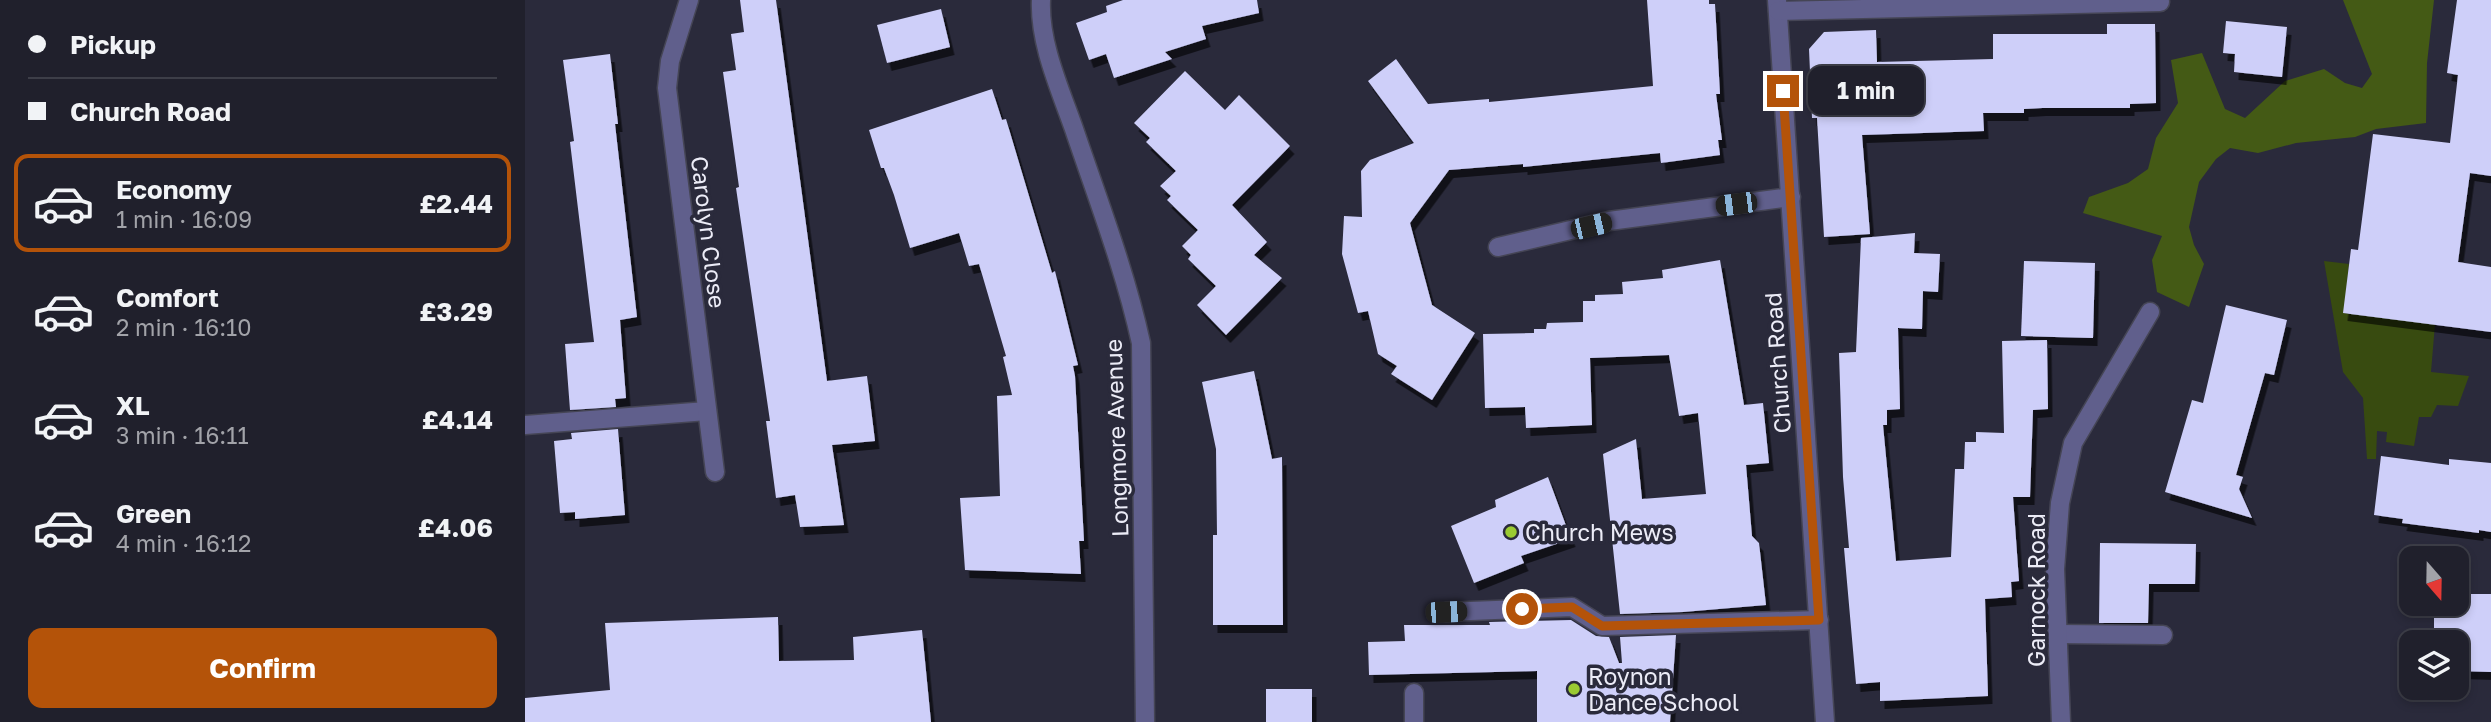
<!DOCTYPE html>
<html lang="en">
<head>
<meta charset="utf-8">
<style>
  body { margin:0; font-family:"Golos Text",sans-serif; background:#282834; color:#f1f3f6; height:100vh; display:flex; flex-direction:column; font-size:26px; white-space:nowrap }
  * { box-sizing:border-box; margin:0 }
  p { font-size:23px; color:#a2a3a9 }
  .icon { flex:none; width:38px; height:38px; fill:none; stroke:currentColor; stroke-width:2; stroke-linecap:round; stroke-linejoin:round }
  .map { position:relative; flex:1; overflow:hidden }
  .side { display:flex; flex-direction:column; background:#20202c; width:525px }
  .side>* { flex:none }
  .top-card { display:grid; align-content:center; height:154px; padding:0 28px; background:#20202c }
  .needle { width:46px; rotate:160deg }
  .buttons { position:absolute; left:1874px; top:546px; display:grid; gap:14px }
  .buttons a { display:grid; place-items:center; width:70px; height:70px; border-radius:14px; background:#20202c; box-shadow:0 4px 10px #0003,0 0 0 2px #3d3e48; font-size:35px }
  .end { position:absolute; width:32px; height:32px; margin:-16px; border:9px solid #b45309; background:#fff; box-shadow:0 0 0 4px #fff }
  .from { border-radius:50% }
  .bubble { position:absolute; height:49px; border-radius:14px; background:#20202c; box-shadow:0 4px 10px #0003,0 0 0 2px #3d3e48; font-size:23px; font-weight:700; line-height:49px; text-align:center }
  .car { position:absolute; width:21px; height:42px; margin:-21px -10px; border-radius:9px; box-shadow:0 0 5px 2px #0007; background:linear-gradient(#222 24%,#8ab4d8 0 40%,#222 0 76%,#8ab4d8 0 86%,#222 0) }
  .top-card b { display:flex; align-items:center; gap:24px; height:66px; font-size:26px }
  .top-card b+b { border-top:2px solid #3d3e48 }
  .top-card i { width:18px; height:18px; background:#f1f3f6 }
  ul { padding:0; list-style:none }
  li { display:flex; align-items:center; gap:21px; height:98px; margin:0 14px 10px; padding:0 14px; border:4px solid transparent; border-radius:14px }
  li div { flex:1 }
  li b { display:block; font-size:26px }
  li em { font-style:normal; font-weight:700 }
  li.current { border-color:#b45309 }
  li>.icon { width:63px; height:63px; stroke-width:1.5 }
  .cta { display:flex; gap:14px; margin-top:auto; padding:14px 28px }
  .cta a { flex:1; height:80px; border-radius:14px; background:#b45309; color:#fff; font-size:28px; font-weight:700; line-height:80px; text-align:center }
  main { display:flex; flex:1; min-height:0 }
  .map>svg:first-child { display:block }
</style>
</head>
<body>
<main>
<section class="side">
<div class="top-card">
<b><i class="from"></i>Pickup</b>
<b><i></i>Church Road</b>
</div>
<ul>
<li class="current"><svg class="icon" aria-label="car" viewBox="0 0 24 24"><path d="M5 17H2v-5l4-1 3-4h7l3 4 3 1v5h-3M9 17h6M6 11h13"/><circle cx="7" cy="17" r="2"/><circle cx="17" cy="17" r="2"/></svg><div><b>Economy</b><p>1 min · 16:09</p></div><em>£2.44</em></li>
<li><svg class="icon" aria-label="car" viewBox="0 0 24 24"><path d="M5 17H2v-5l4-1 3-4h7l3 4 3 1v5h-3M9 17h6M6 11h13"/><circle cx="7" cy="17" r="2"/><circle cx="17" cy="17" r="2"/></svg><div><b>Comfort</b><p>2 min · 16:10</p></div><em>£3.29</em></li>
<li><svg class="icon" aria-label="car" viewBox="0 0 24 24"><path d="M5 17H2v-5l4-1 3-4h7l3 4 3 1v5h-3M9 17h6M6 11h13"/><circle cx="7" cy="17" r="2"/><circle cx="17" cy="17" r="2"/></svg><div><b>XL</b><p>3 min · 16:11</p></div><em>£4.14</em></li>
<li><svg class="icon" aria-label="car" viewBox="0 0 24 24"><path d="M5 17H2v-5l4-1 3-4h7l3 4 3 1v5h-3M9 17h6M6 11h13"/><circle cx="7" cy="17" r="2"/><circle cx="17" cy="17" r="2"/></svg><div><b>Green</b><p>4 min · 16:12</p></div><em>£4.06</em></li>
</ul>
<div class="cta"><a>Confirm</a></div>
</section>
<div class="map">
<svg width="1966" height="722" viewBox="0 0 1966 722">
  <defs>
    <filter id="shadow"><feDropShadow dx="4.5" dy="8" stdDeviation="0" flood-color="#0009"/></filter>
  </defs>
  <rect width="100%" height="100%" fill="#2a2a3b"/>
  <path fill="#384b10" d="M 1799,261 L 1824,264 L 1819,313 L 1910,324 L 1906,372 L 1944,376 L 1933,406 L 1912,405 L 1906,417 L 1894,417 L 1889,446 L 1861,442 L 1862,432 L 1852,431 L 1851,459 L 1842,459 L 1838,398 L 1818,372 Z"/>
  <path fill="#445a15" d="M 1818,0 L 1909,0 L 1902,63 L 1901,123 L 1851,129 L 1830,137 L 1771,143 L 1733,153 L 1705,148 L 1691,159 L 1674,182 L 1664,227 L 1669,245 L 1679,264 L 1664,307 L 1632,292 L 1627,260 L 1637,236 L 1558,213 L 1564,197 L 1603,183 L 1623,169 L 1631,138 L 1653,103 L 1646,60 L 1677,53 L 1700,109 L 1720,118 L 1760,81 L 1799,69 L 1820,83 L 1837,88 L 1847,74 Z"/>
  <g fill="#cecff9" filter="url(#shadow)">
    <path d="M 215,0 L 251,0 L 302,381 L 342,376 L 350,441 L 307,445 L 319,525 L 275,527 L 270,495 L 251,498 L 241,421 L 245,421 L 211,188 L 214,187 L 198,72 L 211,70 L 206,34 L 219,32 Z"/>
    <path d="M 598,0 L 732,0 L 734,13 L 677,26 L 681,39 L 640,52 L 647,59 L 589,78 L 581,54 L 564,60 L 551,23 L 582,12 L 581,6 Z"/>
    <path d="M 1122,0 L 1184,0 L 1184,4 L 1190,4 L 1195,94 L 1191,94 L 1197,140 L 1193,140 L 1195,155 L 1136,163 L 1135,153 L 998,167 L 998,164 L 924,170 L 885,223 L 907,305 L 950,333 L 907,400 L 866,374 L 872,366 L 853,354 L 843,311 L 833,313 L 817,254 L 819,216 L 837,217 L 836,171 L 845,160 L 889,143 L 843,81 L 871,59 L 903,104 L 964,99 L 964,102 L 1128,86 Z"/>
    <path d="M 1932,0 L 1966,0 L 1966,176 L 1945,173 L 1933,262 L 1966,267 L 1966,332 L 1818,313 L 1826,249 L 1833,250 L 1848,134 L 1925,143 L 1933,75 L 1922,73 Z"/>
    <path d="M 416,9 L 425,47 L 362,63 L 352,25 Z"/>
    <path d="M 1701,21 L 1762,27 L 1757,77 L 1709,72 L 1710,54 L 1698,53 Z"/>
    <path d="M 1582,24 L 1630,24 L 1631,103 L 1605,104 L 1605,108 L 1517,108 L 1499,109 L 1499,113 L 1458,113 L 1459,131 L 1337,135 L 1345,234 L 1299,237 L 1292,118 L 1287,118 L 1284,49 L 1299,32 L 1351,30 L 1352,62 L 1468,59 L 1468,34 L 1582,34 Z"/>
    <path d="M 85,54 L 93,124 L 90,124 L 112,317 L 95,320 L 101,398 L 90,399 L 91,407 L 45,410 L 40,344 L 69,342 L 45,142 L 49,141 L 38,60 Z"/>
    <path d="M 660,71 L 700,110 L 714,95 L 765,146 L 707,205 L 742,242 L 729,255 L 757,278 L 701,335 L 672,305 L 691,286 L 663,259 L 666,255 L 657,246 L 673,230 L 642,200 L 646,196 L 635,186 L 651,171 L 621,142 L 625,138 L 609,123 Z"/>
    <path d="M 467,89 L 477,120 L 481,119 L 527,273 L 530,271 L 553,365 L 548,366 L 550,376 L 559,541 L 554,541 L 556,574 L 440,570 L 435,498 L 475,496 L 472,396 L 487,395 L 478,357 L 481,356 L 454,264 L 444,266 L 434,233 L 385,248 L 369,195 L 359,168 L 356,168 L 344,130 Z"/>
    <path d="M 1390,233 L 1389,253 L 1415,254 L 1413,292 L 1398,291 L 1397,329 L 1373,328 L 1375,409 L 1362,410 L 1362,425 L 1358,425 L 1371,561 L 1426,557 L 1430,469 L 1439,469 L 1440,442 L 1451,442 L 1451,432 L 1479,433 L 1477,341 L 1522,340 L 1523,409 L 1508,410 L 1505,497 L 1488,497 L 1494,581 L 1486,582 L 1487,597 L 1460,599 L 1463,696 L 1355,701 L 1355,682 L 1331,684 L 1319,548 L 1324,548 L 1318,477 L 1314,353 L 1331,352 L 1336,238 Z"/>
    <path d="M 1195,260 L 1219,405 L 1238,403 L 1244,463 L 1221,465 L 1227,536 L 1234,543 L 1241,605 L 1158,612 L 1095,614 L 1078,454 L 1111,439 L 1117,499 L 1181,494 L 1173,413 L 1154,416 L 1144,355 L 1065,358 L 1067,425 L 1001,428 L 1000,407 L 960,408 L 958,334 L 1009,333 L 1009,329 L 1021,329 L 1022,323 L 1058,322 L 1058,301 L 1070,301 L 1070,295 L 1098,294 L 1097,282 L 1138,278 L 1137,270 Z"/>
    <path d="M 1499,261 L 1570,263 L 1568,338 L 1496,336 Z"/>
    <path d="M 1701,305 L 1762,320 L 1749,375 L 1740,373 L 1711,475 L 1718,477 L 1714,489 L 1727,518 L 1640,492 L 1667,400 L 1678,403 Z"/>
    <path d="M 729,371 L 747,459 L 757,457 L 758,625 L 688,625 L 688,535 L 692,535 L 691,449 L 677,382 Z"/>
    <path d="M 93,429 L 100,515 L 50,519 L 50,512 L 35,513 L 29,441 L 47,439 L 46,433 Z"/>
    <path d="M 1856,456 L 1924,465 L 1924,459 L 1966,463 L 1966,532 L 1954,530 L 1954,533 L 1877,523 L 1878,519 L 1849,515 Z"/>
    <path d="M 1023,477 L 1046,539 L 996,556 L 999,563 L 949,583 L 926,526 L 971,507 L 970,500 Z"/>
    <path d="M 1575,543 L 1671,544 L 1670,584 L 1624,584 L 1623,623 L 1574,623 Z"/>
    <path d="M 1932,594 L 1966,594 L 1966,672 L 1932,671 L 1932,642 L 1909,642 L 1909,604 L 1932,604 Z"/>
    <path d="M 253,617 L 254,661 L 329,660 L 328,637 L 397,630 L 406,722 L 0,722 L 0,698 L 85,690 L 80,623 Z"/>
    <path d="M 1046,620 L 1071,636 L 1084,637 L 1094,663 L 1097,663 L 1095,637 L 1151,635 L 1145,722 L 1012,722 L 1012,671 L 844,675 L 843,642 L 880,641 L 879,625 L 965,625 L 964,622 Z"/>
    <rect x="741" y="689" width="46" height="33"/>
  </g>
  <g fill="none" stroke-linecap="round" stroke-linejoin="round">
    <g stroke="#454555" stroke-width="21">
      <g id="lane">
        <path d="M 0,425 L 182,411"/>
        <path d="M 1533,634 L 1638,635"/>
      </g>
    </g>
    <g stroke="#454555" stroke-width="21">
      <g id="street">
        <path d="M 164,0 L 145,61 L 142,88 L 190,472"/>
        <path d="M 516,0 C 514,43 535,89 549,129 C 573,200 600,270 616,343 L 620,722"/>
        <path d="M 1252,0 L 1300,722"/>
        <path d="M 1253,11 L 1635,2"/>
        <path d="M 973,247 L 1084,221 L 1266,197"/>
        <path d="M 921,612 L 1047,607 L 1077,626 L 1294,620"/>
        <path d="M 889,722 L 889,693"/>
        <path d="M 1536,722 L 1530,569 L 1535,503 L 1548,443 L 1625,312"/>
      </g>
    </g>
    <use href="#lane" stroke="#605f8c" stroke-width="18"/>
    <use href="#street" stroke="#605f8c" stroke-width="18"/>
  </g>
  <g fill="none" stroke-linecap="round" stroke-linejoin="round">
    <path stroke="#b45309" stroke-width="9" d="M 997,609 L 1047,607 L 1077,626 L 1294,620 L 1258,91"/>
  </g>
  <g fill="#9bcb32" stroke="#2a2a3b" stroke-width="2.5">
    <circle cx="986" cy="532" r="7"/>
    <circle cx="1049" cy="689" r="7"/>
  </g>
  <g text-anchor="middle" dominant-baseline="central" stroke-width="7" stroke-linejoin="round" paint-order="stroke">
    <g font-size="23" fill="#ececf7" stroke="#2a2a3b">
      <text transform="translate(184 232) rotate(83)">Carolyn Close</text>
      <text transform="translate(1252 363) rotate(-94)">Church Road</text>
      <text transform="translate(591 438) rotate(-92)">Longmore Avenue</text>
      <text transform="translate(1511 590) rotate(-90)">Garnock Road</text>
    </g>
    <g font-size="23" fill="#ececf7" stroke="#2a2a3b" text-anchor="start">
      <text x="1000" y="532">Church Mews</text>
      <text x="1063" y="676">Roynon<tspan x="1063" dy="26">Dance School</tspan></text>
    </g>
  </g>
</svg>
<div class="buttons">
<a><svg class="needle" viewBox="-14 -14 28 28"><path d="M0-13l5 13h-10z" fill="#e53935"/><path d="M0 13l5-13h-10z" fill="#a2a3a9"/></svg></a>
<a><svg class="icon" aria-label="layers" viewBox="0 0 24 24"><path d="M12 4l9 5-9 5-9-5zM3 14l9 5 9-5"/></svg></a>
</div>
<i class="end from" style="left:997px;top:609px"></i>
<i class="end" style="left:1258px;top:91px"></i>
<div class="bubble" style="left:1283px;top:66px;width:116px">1 min</div>
<i class="car" style="left:1211px;top:204px;rotate:263deg"></i>
<i class="car" style="left:1066px;top:226px;rotate:77deg"></i>
<i class="car" style="left:921px;top:612px;rotate:88deg"></i>
</div>
</main>
</body>
</html>
